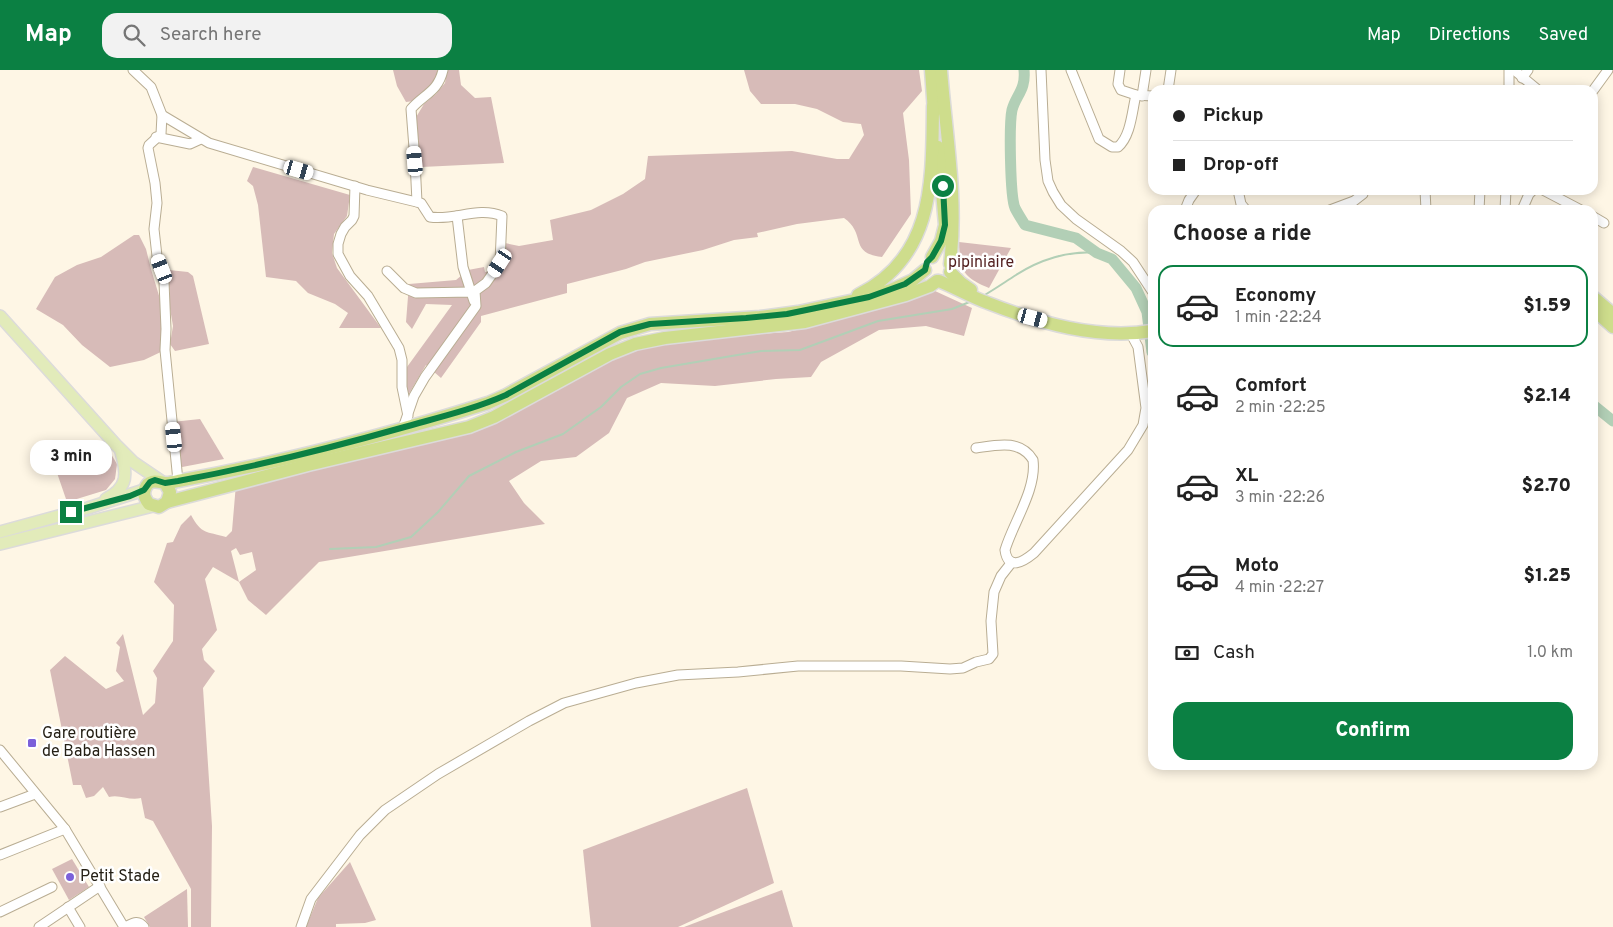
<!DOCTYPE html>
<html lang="en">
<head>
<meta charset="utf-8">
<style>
  body { margin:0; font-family:Overpass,sans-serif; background:#f2f2f2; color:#222; height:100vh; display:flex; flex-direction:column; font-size:19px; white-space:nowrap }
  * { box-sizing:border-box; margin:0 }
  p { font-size:16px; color:#767676 }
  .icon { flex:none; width:28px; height:28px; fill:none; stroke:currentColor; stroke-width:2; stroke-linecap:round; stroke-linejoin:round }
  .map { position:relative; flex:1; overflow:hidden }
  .details { position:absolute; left:1148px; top:135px; width:450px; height:565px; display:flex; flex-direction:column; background:#fff; border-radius:15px; box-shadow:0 2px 12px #0003 }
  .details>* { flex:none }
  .banner { position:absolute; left:1148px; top:15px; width:450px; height:110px; border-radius:15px; box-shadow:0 2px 12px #0003; display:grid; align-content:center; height:110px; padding:0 25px; background:#fff }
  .end { position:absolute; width:22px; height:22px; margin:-11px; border:6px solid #0b8043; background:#fff; box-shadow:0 0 0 2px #fff }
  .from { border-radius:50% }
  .bubble { position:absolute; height:35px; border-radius:15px; background:#fff; box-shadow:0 2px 12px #0003; font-size:16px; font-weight:800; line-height:35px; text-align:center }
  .car { position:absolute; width:15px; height:30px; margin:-15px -8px; border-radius:6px; box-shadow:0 0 4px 1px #0007; background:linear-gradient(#fff 24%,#345 0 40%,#fff 0 76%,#345 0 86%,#fff 0) }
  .banner b { display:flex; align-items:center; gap:18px; height:48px; font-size:19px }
  .banner b+b { border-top:1px solid #e0e0e0 }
  .banner i { width:12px; height:12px; background:#222 }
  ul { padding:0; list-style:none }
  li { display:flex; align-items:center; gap:15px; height:82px; margin:0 10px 8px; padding:0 15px; border:2px solid transparent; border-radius:15px }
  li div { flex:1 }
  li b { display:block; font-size:19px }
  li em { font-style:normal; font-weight:800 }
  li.current { border-color:#0b8043 }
  li>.icon { width:45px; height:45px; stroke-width:1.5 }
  h2 { padding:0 25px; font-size:22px; line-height:60px }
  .pay { display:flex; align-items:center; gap:12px; height:55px; padding:0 25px; font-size:19px }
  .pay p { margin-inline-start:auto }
  .button { display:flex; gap:10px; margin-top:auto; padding:10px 25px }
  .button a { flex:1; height:58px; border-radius:15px; background:#0b8043; color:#fff; font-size:20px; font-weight:800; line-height:58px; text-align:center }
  header { display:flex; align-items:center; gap:30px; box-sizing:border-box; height:70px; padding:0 25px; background:#0b8043; color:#fff }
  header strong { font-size:24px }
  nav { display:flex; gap:28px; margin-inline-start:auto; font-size:18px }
  .search { width:350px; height:45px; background:#f2f2f2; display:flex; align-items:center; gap:12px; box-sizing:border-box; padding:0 18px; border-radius:15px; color:#767676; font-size:19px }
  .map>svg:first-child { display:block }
</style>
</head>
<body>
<header>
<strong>Map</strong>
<div class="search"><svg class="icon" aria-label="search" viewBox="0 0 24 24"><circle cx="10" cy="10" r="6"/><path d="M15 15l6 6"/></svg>Search here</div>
<nav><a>Map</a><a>Directions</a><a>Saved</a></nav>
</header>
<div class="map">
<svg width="1613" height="857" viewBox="0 0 1613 857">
  <rect width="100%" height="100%" fill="#fef6e5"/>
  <g fill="#d7bbb8" fill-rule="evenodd">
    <path d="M 393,0 L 439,0 L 431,20 L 414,31 L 406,32 L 397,16 Z"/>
    <path d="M 447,0 L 459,0 L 461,15 L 475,28 L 491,27 L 504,93 L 422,97 L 415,49 L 424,34 L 436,24 L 445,13 Z"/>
    <path d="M 744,0 L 919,0 L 922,21 L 903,43 L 909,90 L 911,144 L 882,187 C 848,183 867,164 844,148 L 797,154 L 757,163 L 758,167 L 734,170 L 703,180 L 645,192 L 626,199 L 567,214 L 567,223 L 481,246 L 481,252 L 441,308 L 426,295 L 407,327 L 405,317 L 407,297 L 452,235 L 426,234 L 412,259 L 406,252 L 409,214 L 456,210 L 468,200 L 484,197 L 485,202 L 502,198 L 505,173 L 519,176 L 553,170 L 550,150 L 591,140 L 623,124 L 645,109 L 648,86 L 792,81 L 837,89 L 849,89 L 864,65 L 861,54 L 843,52 L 817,39 L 795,34 L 761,34 L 750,21 Z"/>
    <path d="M 253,97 L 350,125 L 347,146 L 334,164 L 332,183 L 337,198 L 381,258 L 339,258 L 348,243 L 335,234 L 308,223 L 296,211 L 266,207 L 258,135 L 253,116 L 247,111 Z"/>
    <path d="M 134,165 L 139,165 L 146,179 L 151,199 L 160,229 L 165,280 L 144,290 L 110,297 L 82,275 L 63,255 L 36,239 L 55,207 L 77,195 L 101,187 Z"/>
    <path d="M 959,172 L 1011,178 L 989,218 C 962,207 960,200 959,172 Z"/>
    <path d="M 169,200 L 188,202 L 193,206 L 209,274 L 175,281 L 170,274 L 173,256 L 168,227 L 170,222 C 167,215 167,207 169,200 Z"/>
    <path d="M 935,221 L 972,238 L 964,266 L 926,256 L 879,260 L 821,292 L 811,307 L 776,309 L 715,316 L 661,313 L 627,328 L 609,363 L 576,387 L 541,391 L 509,411 L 524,433 L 545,454 L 319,492 L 266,545 L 248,530 L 239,512 L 213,497 L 205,509 L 217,560 L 202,579 L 204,590 L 215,601 L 203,618 L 212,756 L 211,857 L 191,857 L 191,819 L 153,751 L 145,748 L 141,728 C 129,731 120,724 109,727 L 103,717 L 94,726 L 86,728 L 81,715 L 73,715 L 50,600 L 65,586 L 106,619 L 124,611 L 116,601 L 120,577 L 116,573 L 123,564 L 143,645 L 155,633 L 157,608 L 153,601 L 173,571 L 174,535 L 154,512 L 167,473 L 173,472 L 181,455 L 191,445 C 202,465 206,461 226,467 L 232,461 L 236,414 L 469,357 L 635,276 L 688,269 L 788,262 L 829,252 ZM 236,478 L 240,485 L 252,482 L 256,500 L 239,512 L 231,481 Z"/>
    <path d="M 200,349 L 224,389 L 177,398 L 172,352 Z"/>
    <path d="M 108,379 L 117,394 L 115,409 L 106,420 L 67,432 L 56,400 Z"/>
    <path d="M 747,718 L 774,813 L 678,857 L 591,857 L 583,780 Z"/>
    <path d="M 72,789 L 89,817 L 69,830 L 52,799 Z"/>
    <path d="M 350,792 L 376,850 L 365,853 L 336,854 L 336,857 L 306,857 L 318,828 Z"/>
    <path d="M 187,819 L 188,857 L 150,857 L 144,847 Z"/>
    <path d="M 782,820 L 793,857 L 684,857 Z"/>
  </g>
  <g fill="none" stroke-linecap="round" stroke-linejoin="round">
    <g stroke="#b2cfb6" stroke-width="2">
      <path d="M 983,226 C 995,219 1005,212 1016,205 C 1039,190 1069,180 1097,183"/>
      <path d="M 330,479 L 376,477 L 411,467 L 438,442 L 469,406 L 516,382 L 563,364 L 601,337 L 621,317 L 640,304 L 661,298 L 761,281 L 800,280 L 878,251 L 952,239 L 972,231"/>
    </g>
    <g stroke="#b2cfb6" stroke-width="11">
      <path d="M 1024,0 C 1026,20 1016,25 1012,40 C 1009,54 1010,126 1015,138 C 1018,144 1022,150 1025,155 L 1076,168 L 1097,183 L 1112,189 L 1136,218 L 1147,242 L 1152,282"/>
      <path d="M 1592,334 L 1613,351"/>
    </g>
    <g stroke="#b9ad93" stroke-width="11">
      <g id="minor">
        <path d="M 133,0 L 151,17 L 162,45 L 209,73 L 367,120 L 421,133 L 430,147 C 454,151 478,136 502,146 L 500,193 L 486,213 L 475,221 L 476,236 L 425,307 L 414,326 L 403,358"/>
        <path d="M 1041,0 L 1045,90 L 1048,111 L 1053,122 L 1061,135 L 1076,149 L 1121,181 L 1133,192 L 1152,221"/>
        <path d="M 1071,0 L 1099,69 L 1112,77 L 1118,77 C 1131,66 1132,41 1136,25"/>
        <path d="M 1120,0 L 1118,14 L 1121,20 L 1136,25 L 1152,26"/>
        <path d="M 1514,0 L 1538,20"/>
        <path d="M 1522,8 L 1528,0"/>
        <path d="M 1168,20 L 1171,0"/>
        <path d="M 1509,20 L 1509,0"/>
        <path d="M 1592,22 L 1608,0"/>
        <path d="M 1142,26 L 1146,0"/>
        <path d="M 162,45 L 161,64 L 149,75 L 148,78 L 155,113 L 157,133 L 154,159 L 157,186 L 162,199 L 164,212 L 166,259 L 165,280 L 178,411"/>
        <path d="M 156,67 L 190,74 L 201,69"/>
        <path d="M 355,116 L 354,146 L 352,150 L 345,157 L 341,164 L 338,174 L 338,184 L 350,206 L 368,226 L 399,278 L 402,290 L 402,317 L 408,346"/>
        <path d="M 1238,120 L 1241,134 L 1246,140"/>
        <path d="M 1425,120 L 1426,140"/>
        <path d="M 1543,120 L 1581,140"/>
        <path d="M 417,132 L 415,91 L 411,39 C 424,24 438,22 443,0"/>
        <path d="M 1185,140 L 1189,130 L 1196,120"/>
        <path d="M 1330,140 L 1354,131 L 1363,124"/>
        <path d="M 1479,140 L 1480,120"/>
        <path d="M 1505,140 L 1506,120"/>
        <path d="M 1522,140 L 1529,124 L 1533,120"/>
        <path d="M 457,146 L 463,197 L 471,222"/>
        <path d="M 1592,146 L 1604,153"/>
        <path d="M 387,201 L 404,218 L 416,223 L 471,222 L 474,231"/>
        <path d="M 976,378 C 997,375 1020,369 1033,390 C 1037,419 1013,453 1005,480 C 1008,501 1023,492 1034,483 L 1128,380 L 1143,355 L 1146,338 L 1138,277 L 1131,264"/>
        <path d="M 0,680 L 65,759 L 124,857"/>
        <path d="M 0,737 L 35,724"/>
        <path d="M 0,785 L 65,759"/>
        <path d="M 68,837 L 80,857"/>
        <path d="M 0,842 L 52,817"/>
        <path d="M 39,857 L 100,816"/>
        <path d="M 125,857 C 133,853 138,849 144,857"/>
        <path d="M 301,857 L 311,829 L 360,765 L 385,740 L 438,704 L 529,651 L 564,633 L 636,613 L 678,605 L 738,602 L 798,596 L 901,596 L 950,599 L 963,598 L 976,592 L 989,589 L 993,584 L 991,551 L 994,522 L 1001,506 L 1012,492"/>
      </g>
    </g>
    <g stroke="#dcdbda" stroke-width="14">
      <g id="major">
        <path d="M 0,246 L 116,375 L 133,392 L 161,411"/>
        <path d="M 106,429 C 129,417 127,403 121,382"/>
        <path d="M 0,462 L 88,438 L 144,420"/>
        <path d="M 0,474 L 153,436"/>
      </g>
    </g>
    <g stroke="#dcdbda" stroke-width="15">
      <g id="highway">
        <path d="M 931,0 L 934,42"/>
        <path d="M 941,0 C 946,65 958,130 950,194"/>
        <path d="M 932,187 L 941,171 L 945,155 L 938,77"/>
        <path d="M 950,202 L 961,213 L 971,220"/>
        <path d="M 939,211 C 956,218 971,227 988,233 C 1039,253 1098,270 1152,261"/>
        <path d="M 858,225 C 935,187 932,110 933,36"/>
        <path d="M 1592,226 L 1613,244"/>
        <path d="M 1592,238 L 1613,257"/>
        <path d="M 165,413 L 170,422 L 167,432 L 159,437 L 149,434 C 145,429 143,425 145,419 C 149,408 158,412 166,413 C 169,413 174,412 178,411 C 283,392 387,365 488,333 L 506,325 L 620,263 L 650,254 L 760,247 L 798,242 L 869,227 L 891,220 L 913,210 L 925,200"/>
        <path d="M 167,432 L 308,395 L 469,357 L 494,347 L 610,284 L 635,274 L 665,268 L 805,252 L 906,225 L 930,216 L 937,211"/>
      </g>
    </g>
    <use href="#minor" stroke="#fff" stroke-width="9"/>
    <use href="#major" stroke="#e2ebba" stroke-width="11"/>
    <use href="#highway" stroke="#cedd8c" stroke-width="12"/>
  </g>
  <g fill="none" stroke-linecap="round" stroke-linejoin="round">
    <path stroke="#0b8043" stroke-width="6" d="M 71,442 L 130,426 L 144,420 L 150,412 L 155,410 L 165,413 L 178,411 C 253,397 327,379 401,358 C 436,348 472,340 506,325 L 620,262 L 650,254 L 746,248 L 787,244 L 869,227 L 905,214 L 925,200 L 927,192 L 932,187 L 941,171 L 945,155 L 943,116"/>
  </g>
  <g fill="#7b60da" stroke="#fff" stroke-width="2">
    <rect x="27" y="668" width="10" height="10" rx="2.5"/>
    <circle cx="70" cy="807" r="5"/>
  </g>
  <g text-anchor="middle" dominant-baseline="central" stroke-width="5" stroke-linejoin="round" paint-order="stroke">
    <g font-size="16" fill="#511e1e" stroke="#fff">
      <text x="981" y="193">pipiniaire</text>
    </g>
    <g font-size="16" fill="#252016" stroke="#fff" text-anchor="start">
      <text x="42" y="664">Gare routière<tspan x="42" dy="18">de Baba Hassen</tspan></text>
      <text x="80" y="807">Petit Stade</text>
    </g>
  </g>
</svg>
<i class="end from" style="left:943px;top:116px"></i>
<i class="end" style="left:71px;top:442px"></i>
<div class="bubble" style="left:30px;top:370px;width:82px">3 min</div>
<i class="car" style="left:415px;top:91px;rotate:355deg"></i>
<i class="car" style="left:299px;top:100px;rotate:106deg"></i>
<i class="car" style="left:500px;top:193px;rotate:213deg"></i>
<i class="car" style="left:162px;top:199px;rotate:339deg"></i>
<i class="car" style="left:1033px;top:248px;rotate:105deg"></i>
<i class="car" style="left:174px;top:367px;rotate:354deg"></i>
<div class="banner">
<b><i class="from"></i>Pickup</b>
<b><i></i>Drop-off</b>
</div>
<section class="details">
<h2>Choose a ride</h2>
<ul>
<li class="current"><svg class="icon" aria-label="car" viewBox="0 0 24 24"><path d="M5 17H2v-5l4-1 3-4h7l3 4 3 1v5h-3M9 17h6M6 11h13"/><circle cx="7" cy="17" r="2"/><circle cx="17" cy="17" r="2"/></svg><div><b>Economy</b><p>1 min · 22:24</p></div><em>$1.59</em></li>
<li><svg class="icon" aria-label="car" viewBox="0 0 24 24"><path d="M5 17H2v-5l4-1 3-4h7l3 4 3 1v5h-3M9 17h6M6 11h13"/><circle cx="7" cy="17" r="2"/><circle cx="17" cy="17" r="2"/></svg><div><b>Comfort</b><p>2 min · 22:25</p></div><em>$2.14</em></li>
<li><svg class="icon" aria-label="car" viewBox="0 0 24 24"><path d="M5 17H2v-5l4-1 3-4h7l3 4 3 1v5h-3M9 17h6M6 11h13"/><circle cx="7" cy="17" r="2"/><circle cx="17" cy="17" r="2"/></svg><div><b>XL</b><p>3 min · 22:26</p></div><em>$2.70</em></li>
<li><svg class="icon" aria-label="car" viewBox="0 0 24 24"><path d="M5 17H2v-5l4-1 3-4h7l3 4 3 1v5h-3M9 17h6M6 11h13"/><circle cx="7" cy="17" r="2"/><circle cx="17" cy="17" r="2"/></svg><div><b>Moto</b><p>4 min · 22:27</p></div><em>$1.25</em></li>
</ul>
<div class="pay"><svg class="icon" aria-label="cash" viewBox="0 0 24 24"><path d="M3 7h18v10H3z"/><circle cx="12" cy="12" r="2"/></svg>Cash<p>1.0 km</p></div>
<div class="button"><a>Confirm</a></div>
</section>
</div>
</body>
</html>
